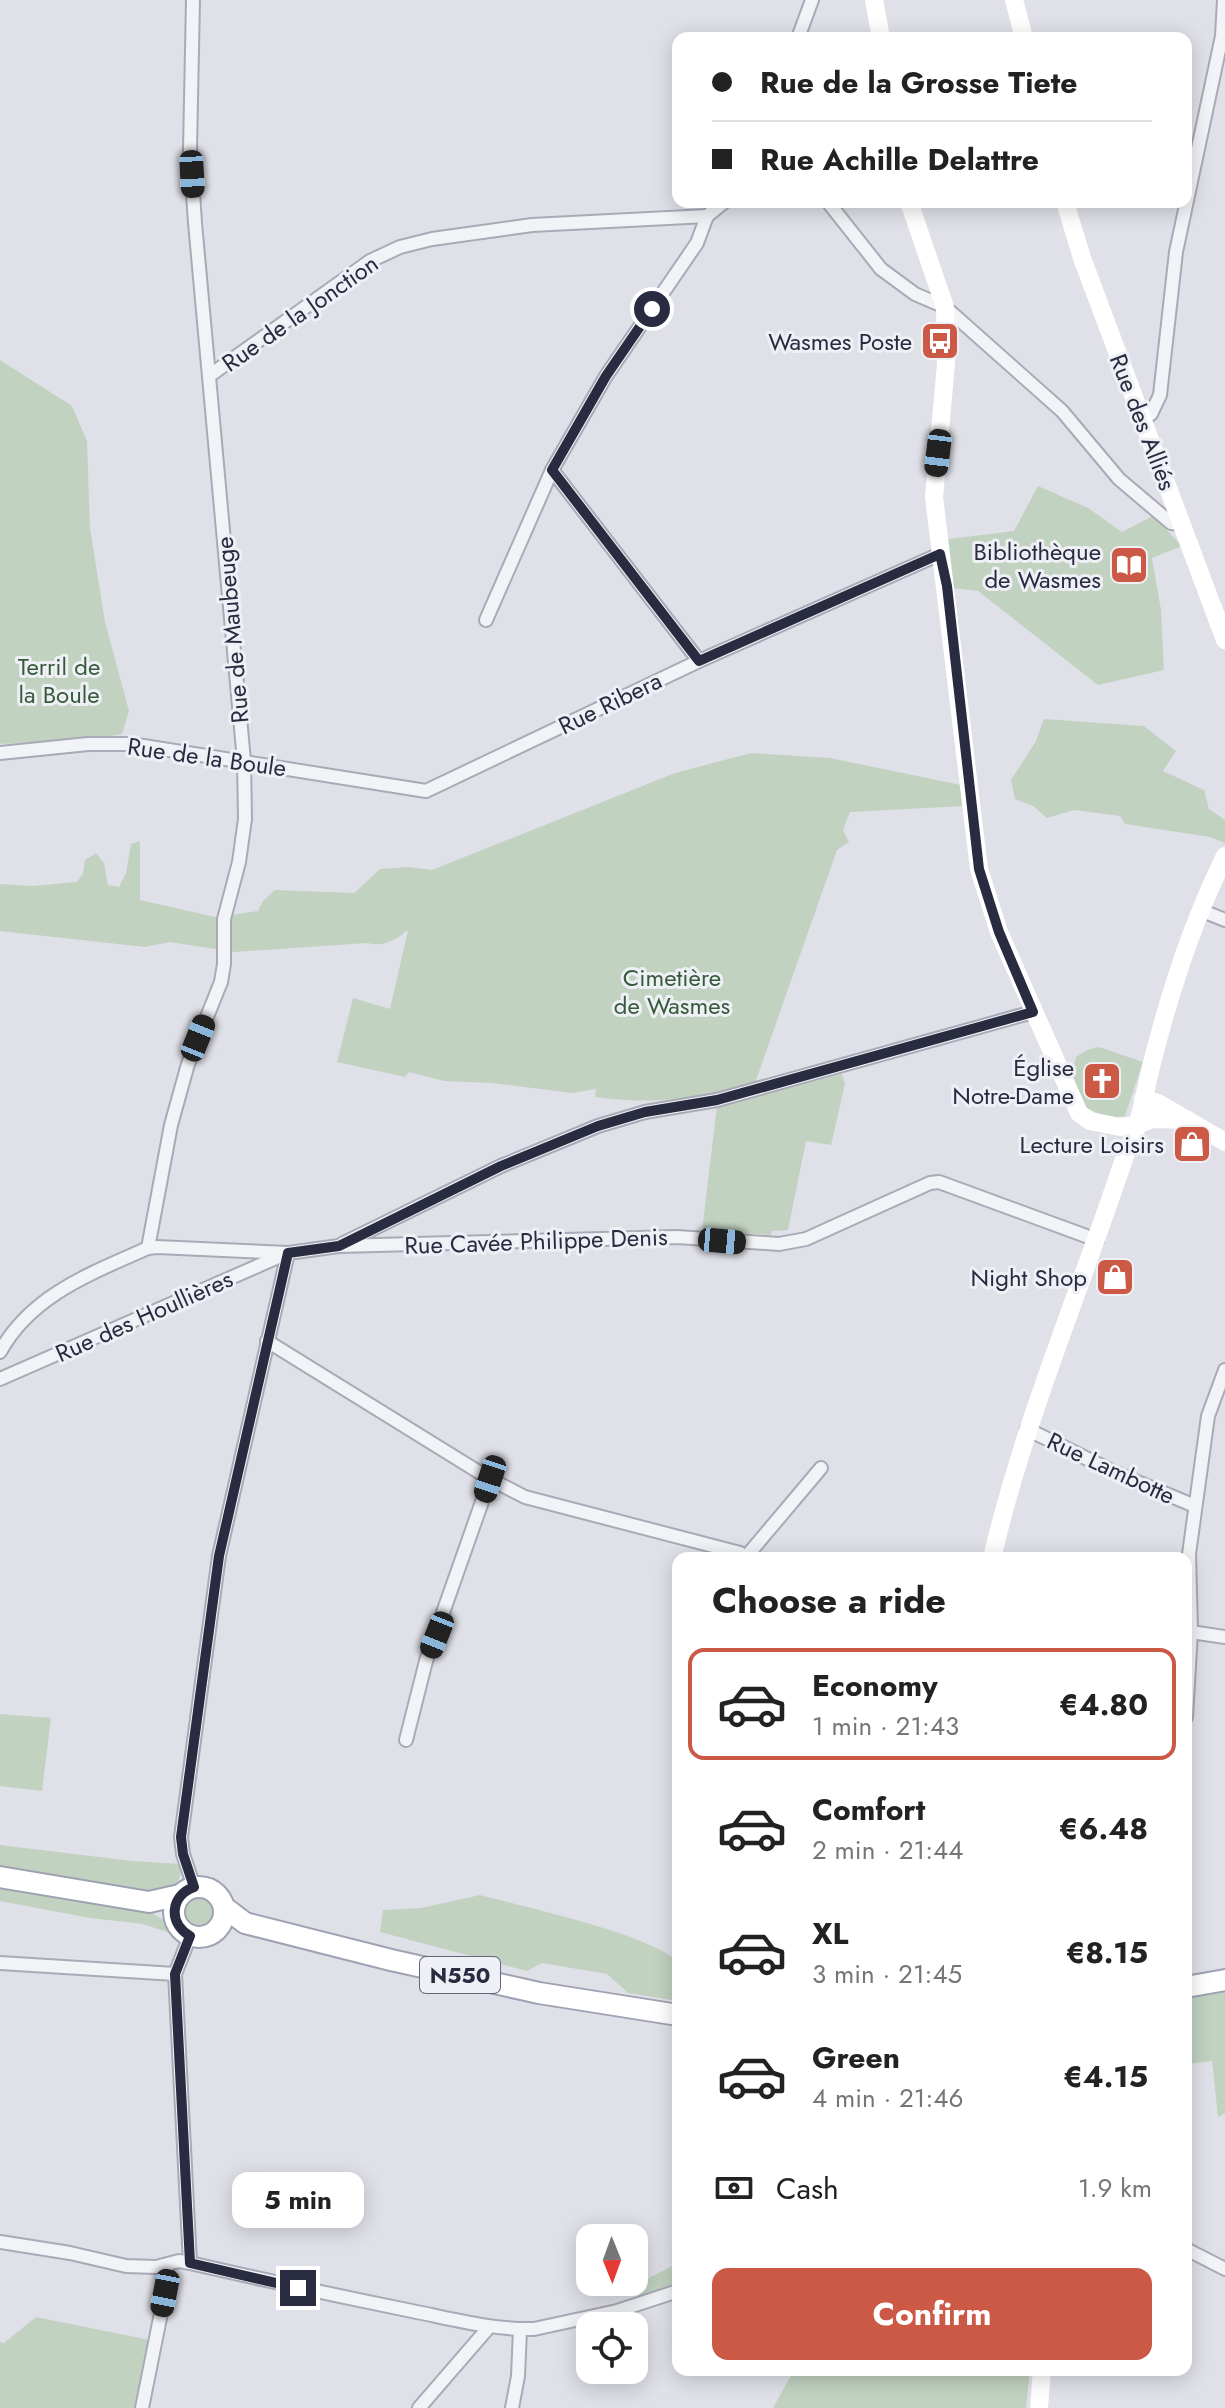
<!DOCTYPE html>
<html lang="en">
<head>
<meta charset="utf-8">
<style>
  body { margin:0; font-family:Jost,sans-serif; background:#f2f2f2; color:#222; height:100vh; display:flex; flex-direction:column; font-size:30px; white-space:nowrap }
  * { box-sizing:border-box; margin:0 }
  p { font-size:26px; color:#767676 }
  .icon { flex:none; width:44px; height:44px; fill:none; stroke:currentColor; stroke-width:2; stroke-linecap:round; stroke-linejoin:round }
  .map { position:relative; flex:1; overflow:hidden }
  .details { position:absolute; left:672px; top:1552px; width:520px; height:824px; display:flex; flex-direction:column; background:#fff; border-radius:16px; box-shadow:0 4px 20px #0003 }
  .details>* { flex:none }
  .guide { position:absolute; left:672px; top:32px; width:520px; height:176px; border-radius:16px; box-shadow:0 4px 20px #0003; display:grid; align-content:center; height:176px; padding:0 40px; background:#fff }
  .needle { width:52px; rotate:179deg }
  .fabs { position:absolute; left:576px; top:2224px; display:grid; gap:16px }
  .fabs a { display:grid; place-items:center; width:72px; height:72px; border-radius:16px; background:#fff; box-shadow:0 4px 20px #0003; font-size:40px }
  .end { position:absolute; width:36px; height:36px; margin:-18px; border:10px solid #292b40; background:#fff; box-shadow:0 0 0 4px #fff }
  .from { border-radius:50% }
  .bubble { position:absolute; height:56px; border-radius:16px; background:#fff; box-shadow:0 4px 20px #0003; font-size:26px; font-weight:700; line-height:56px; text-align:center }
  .car { position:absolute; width:24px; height:48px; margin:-24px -12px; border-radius:10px; box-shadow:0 0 6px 2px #0007; background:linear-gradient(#222 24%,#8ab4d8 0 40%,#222 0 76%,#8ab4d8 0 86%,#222 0) }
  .guide b { display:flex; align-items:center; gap:28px; height:76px; font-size:30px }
  .guide b+b { border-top:2px solid #e0e0e0 }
  .guide i { width:20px; height:20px; background:#222 }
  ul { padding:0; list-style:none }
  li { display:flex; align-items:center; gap:24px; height:112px; margin:0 16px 12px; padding:0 24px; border:4px solid transparent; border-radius:16px }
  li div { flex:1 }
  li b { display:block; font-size:30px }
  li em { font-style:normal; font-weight:700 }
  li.on { border-color:#cc5846 }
  li>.icon { width:72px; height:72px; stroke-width:1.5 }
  h2 { padding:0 40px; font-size:36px; line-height:96px }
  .pay { display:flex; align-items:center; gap:20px; height:88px; padding:0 40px; font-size:30px }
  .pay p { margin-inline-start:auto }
  .cta { display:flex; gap:16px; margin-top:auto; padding:16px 40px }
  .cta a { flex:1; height:92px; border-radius:16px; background:#cc5846; color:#fff; font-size:32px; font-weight:700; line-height:92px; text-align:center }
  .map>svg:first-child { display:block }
</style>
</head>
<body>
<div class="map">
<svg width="1225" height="2408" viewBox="0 0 1225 2408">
  <rect width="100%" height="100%" fill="#e0e1e8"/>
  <g fill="#c1d2c1">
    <path d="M 0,360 L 72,406 L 87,441 L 90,528 L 105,622 L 129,711 L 122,734 L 101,738 L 0,744 Z"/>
    <path d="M 1038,486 L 1088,508 L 1122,532 L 1153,516 L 1182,546 L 1152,558 L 1161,610 L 1164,670 L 1098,685 L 978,591 L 952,588 L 941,540 L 1014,531 Z"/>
    <path d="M 1044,719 L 1144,726 L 1176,751 L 1163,771 L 1204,790 L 1209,809 L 1225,820 L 1225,843 L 1210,837 L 1125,824 L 1120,816 L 1074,810 L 1047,818 L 1033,806 L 1015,799 L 1011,780 L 1036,741 Z"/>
    <path d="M 751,753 L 830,758 L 961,785 L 964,806 L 850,812 L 843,830 L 849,842 L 837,850 L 754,1086 C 698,1099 652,1105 595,1097 L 596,1089 L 573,1093 L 491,1083 L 444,1081 L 409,1072 L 405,1077 L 337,1062 L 353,998 L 390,1009 L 408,930 C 394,941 385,947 367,943 L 234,952 L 170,942 L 145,947 L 0,931 L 0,884 L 32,886 L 77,882 L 83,873 L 85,860 L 96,853 L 104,863 L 108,885 L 119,887 L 126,873 L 131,844 L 140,841 L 140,900 L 224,919 L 231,915 L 258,911 L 263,901 L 275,890 L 354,893 L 380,869 L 408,867 L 432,870 L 675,773 Z"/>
    <path d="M 1099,1047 L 1143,1062 L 1125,1116 L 1109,1118 L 1086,1108 L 1071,1075 L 1076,1057 L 1087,1050 Z"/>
    <path d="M 842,1074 L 845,1084 L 831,1145 L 806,1141 L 788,1230 L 772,1231 L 771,1235 L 702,1231 L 717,1106 Z"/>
    <path d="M 0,1714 L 51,1718 L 42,1791 L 0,1786 Z"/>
    <path d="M 0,1845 L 132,1861 L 181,1864 C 183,1887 164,1897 148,1910 L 163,1920 L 170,1933 L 143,1924 L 90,1918 L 0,1901 Z"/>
    <circle cx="199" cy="1912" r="19"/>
    <path d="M 480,1895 C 524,1907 651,1934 678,1962 L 678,2001 L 628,1993 L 607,1974 L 542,1963 L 527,1971 L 380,1932 L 383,1910 L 421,1908 Z"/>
    <path d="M 1225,1985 L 1225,2113 L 1218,2117 L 1212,2061 L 1186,2064 L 1186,1992 Z"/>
    <path d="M 678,2263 L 678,2288 L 641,2299 L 638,2293 L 641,2282 Z"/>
    <path d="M 36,2317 L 150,2340 L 136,2408 L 0,2408 L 0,2342 L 4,2343 Z"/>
    <path d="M 794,2370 L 1030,2370 L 1026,2408 L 773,2408 Z"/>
  </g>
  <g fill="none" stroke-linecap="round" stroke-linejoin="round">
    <g stroke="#a9aab6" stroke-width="16">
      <g id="street">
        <path d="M 798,38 L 812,0"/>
        <path d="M 828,202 L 881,269 L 915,294 L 945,307 L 1062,411 L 1119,479 L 1171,523 L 1181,524"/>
        <path d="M 209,376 L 370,261 L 400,247 L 432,239 L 532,225 L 707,216 L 724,202"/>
        <path d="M 1142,420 L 1151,414 L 1160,395 L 1176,252 L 1222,36 L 1224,0"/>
        <path d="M 552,470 L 699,661"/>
        <path d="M 486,620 L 552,470 L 606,376 L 697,243 L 707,216"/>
        <path d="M 0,753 L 88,744 L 131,744 L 426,791 L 699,661 L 940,554"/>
        <path d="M 1200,910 L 1225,920"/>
        <path d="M 342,1244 L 501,1166 L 598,1126 L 645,1112 L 717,1100 L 1033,1012"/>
        <path d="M 148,1248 L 171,1125 L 188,1064 L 221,982 L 224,964 L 224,919 L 239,862 L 245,819 L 244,761 L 195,223 L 190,149 L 193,0"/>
        <path d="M 267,1341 L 490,1479 L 426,1661 L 406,1740"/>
        <path d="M 0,1352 C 31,1295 92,1273 148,1248 L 157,1247 L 288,1253 L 339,1246 L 677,1237 L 779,1244 L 806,1239 L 930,1183 L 939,1182 L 1097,1240"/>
        <path d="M 0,1379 L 285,1254"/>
        <path d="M 1027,1429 L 1118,1474 L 1195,1506"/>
        <path d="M 490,1479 L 525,1497 L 740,1553 L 746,1558"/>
        <path d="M 746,1557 L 821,1468"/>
        <path d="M 1191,1632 L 1225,1637"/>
        <path d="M 1186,1717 L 1191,1632 L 1189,1554 L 1208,1416 L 1225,1370"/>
        <path d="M 194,1887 L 183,1854 L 181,1837 L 219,1556 L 288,1253"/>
        <path d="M 0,1963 L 175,1974"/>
        <path d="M 0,2242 L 70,2253 L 126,2266 L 156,2267 L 179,2261 L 190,2263 C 264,2280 338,2296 412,2311 C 452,2319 492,2330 534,2329 L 617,2311 L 678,2291"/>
        <path d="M 1186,2249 L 1225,2269"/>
        <path d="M 190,2263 L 175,1974 L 190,1936"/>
        <path d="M 142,2408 L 165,2293 L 167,2265"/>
        <path d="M 419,2408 L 489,2327"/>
        <path d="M 512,2408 L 518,2376 L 520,2330"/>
      </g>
    </g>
    <g stroke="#9fa2b4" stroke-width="24">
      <g id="primary">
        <path d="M 0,1877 L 149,1902 L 180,1895"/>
        <circle cx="199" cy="1912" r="25"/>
        <path d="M 224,1907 L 245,1923 L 391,1960 L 539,1993 L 678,2015"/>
        <path d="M 1186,1987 L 1225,1980"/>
      </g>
    </g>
    <use href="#street" stroke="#f2f3f7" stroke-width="12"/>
    <g stroke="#fff" stroke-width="18">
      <path d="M 874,0 L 881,38"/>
      <path d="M 1014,0 L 1024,38"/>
      <path d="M 909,202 L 945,307 L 946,364 L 934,497 L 979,869 L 999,932 L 1079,1113 L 1090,1121 L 1120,1127 L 1136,1125 L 1153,1119 L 1188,1120"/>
      <path d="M 1065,202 L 1082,258 L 1225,640"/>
      <path d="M 1143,1099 L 1158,1103 L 1225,1142"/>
      <path d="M 992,1558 C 1025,1417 1083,1284 1128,1147 C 1139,1134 1147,1079 1153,1059 C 1171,988 1193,921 1225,856"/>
      <path d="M 1039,2408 L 1042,2370"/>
    </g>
    <use href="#primary" stroke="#fff" stroke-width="20"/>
  </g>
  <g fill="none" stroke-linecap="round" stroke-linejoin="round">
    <path stroke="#292b40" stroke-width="10" d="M 298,2288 L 190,2263 L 175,1974 L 190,1936 C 168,1923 170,1896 194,1887 L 183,1854 L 181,1837 L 219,1556 L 288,1253 L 339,1246 L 501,1166 L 598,1126 L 645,1112 L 717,1100 L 1033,1012 L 999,932 L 979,869 L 947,586 L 940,554 L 699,661 L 552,470 L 606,376 L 652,309"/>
  </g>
  <defs>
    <g id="bus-square" transform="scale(2)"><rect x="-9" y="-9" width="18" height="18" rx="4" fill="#cc5846" stroke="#eff0f6"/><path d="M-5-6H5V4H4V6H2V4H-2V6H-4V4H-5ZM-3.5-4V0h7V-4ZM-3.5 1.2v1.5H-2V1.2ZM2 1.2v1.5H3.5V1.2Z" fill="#fff"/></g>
    <g id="library-square" transform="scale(2)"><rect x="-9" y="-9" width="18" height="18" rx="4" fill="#cc5846" stroke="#eff0f6"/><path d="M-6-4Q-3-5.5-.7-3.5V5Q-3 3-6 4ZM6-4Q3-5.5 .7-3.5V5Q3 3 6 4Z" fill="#fff"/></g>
    <g id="church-square" transform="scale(2)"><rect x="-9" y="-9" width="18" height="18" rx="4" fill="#cc5846" stroke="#eff0f6"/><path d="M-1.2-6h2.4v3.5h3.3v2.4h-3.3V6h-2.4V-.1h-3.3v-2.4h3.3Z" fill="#fff"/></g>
    <g id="shop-square" transform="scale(2)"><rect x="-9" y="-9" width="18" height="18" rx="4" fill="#cc5846" stroke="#eff0f6"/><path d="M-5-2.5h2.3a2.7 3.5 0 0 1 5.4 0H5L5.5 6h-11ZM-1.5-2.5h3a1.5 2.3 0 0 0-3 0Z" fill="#fff"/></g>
  </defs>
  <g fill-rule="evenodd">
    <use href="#bus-square" x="940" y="341"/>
    <use href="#library-square" x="1129" y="565"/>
    <use href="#church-square" x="1102" y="1081"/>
    <use href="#shop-square" x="1192" y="1144"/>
    <use href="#shop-square" x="1115" y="1277"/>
  </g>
  <g text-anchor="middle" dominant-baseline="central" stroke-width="6" stroke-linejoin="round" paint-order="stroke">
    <rect fill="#eff0f6" stroke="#646677" stroke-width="2" x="420" y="1957" width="80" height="36" rx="6"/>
    <g font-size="22" font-weight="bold" fill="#292b40">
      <text x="460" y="1975">N550</text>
    </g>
    <g font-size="24" fill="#292b40" stroke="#eff0f6">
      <text transform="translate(300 313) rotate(-35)">Rue de la Jonction</text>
      <text transform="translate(1143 422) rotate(69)">Rue des Alliés</text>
      <text transform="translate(232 630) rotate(-95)">Rue de Maubeuge</text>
      <text transform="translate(610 703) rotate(-26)">Rue Ribera</text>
      <text transform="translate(207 757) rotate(8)">Rue de la Boule</text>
      <text transform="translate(536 1241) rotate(-2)">Rue Cavée Philippe Denis</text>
      <text transform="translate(144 1316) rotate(-24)">Rue des Houllières</text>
      <text transform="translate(1111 1468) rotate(25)">Rue Lambotte</text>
    </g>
    <g font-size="24" fill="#292b40" stroke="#eff0f6" text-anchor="end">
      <text x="912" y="341">Wasmes Poste</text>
      <text x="1101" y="551">Bibliothèque<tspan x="1101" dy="28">de Wasmes</tspan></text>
      <text x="1074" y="1067">Église<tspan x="1074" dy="28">Notre-Dame</tspan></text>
      <text x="1164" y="1144">Lecture Loisirs</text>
      <text x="1087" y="1277">Night Shop</text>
    </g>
    <g font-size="24" fill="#365b3a" stroke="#eff0f6">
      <text x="59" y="666">Terril de<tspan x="59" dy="28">la Boule</tspan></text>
      <text x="672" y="977">Cimetière<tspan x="672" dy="28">de Wasmes</tspan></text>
    </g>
  </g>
</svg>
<div class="fabs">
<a><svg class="needle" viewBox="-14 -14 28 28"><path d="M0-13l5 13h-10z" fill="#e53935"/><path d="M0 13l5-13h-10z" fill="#767676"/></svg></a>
<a><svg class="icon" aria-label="locate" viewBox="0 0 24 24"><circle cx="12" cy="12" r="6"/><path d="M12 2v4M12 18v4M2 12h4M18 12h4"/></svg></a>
</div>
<i class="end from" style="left:652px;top:309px"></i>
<i class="end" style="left:298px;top:2288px"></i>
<div class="bubble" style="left:232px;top:2172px;width:132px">5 min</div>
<i class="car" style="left:192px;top:174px;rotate:177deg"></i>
<i class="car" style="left:938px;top:453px;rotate:187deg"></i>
<i class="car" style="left:198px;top:1038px;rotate:22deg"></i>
<i class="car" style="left:722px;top:1241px;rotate:95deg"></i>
<i class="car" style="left:490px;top:1479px;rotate:198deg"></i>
<i class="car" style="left:437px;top:1635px;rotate:202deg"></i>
<i class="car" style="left:165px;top:2293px;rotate:191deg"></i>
<div class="guide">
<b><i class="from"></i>Rue de la Grosse Tiete</b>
<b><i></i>Rue Achille Delattre</b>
</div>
<section class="details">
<h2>Choose a ride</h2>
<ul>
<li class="on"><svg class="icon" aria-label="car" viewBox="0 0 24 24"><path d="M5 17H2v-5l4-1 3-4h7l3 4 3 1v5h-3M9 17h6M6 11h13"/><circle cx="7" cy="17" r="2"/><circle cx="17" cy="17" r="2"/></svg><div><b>Economy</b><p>1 min · 21:43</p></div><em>€4.80</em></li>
<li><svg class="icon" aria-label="car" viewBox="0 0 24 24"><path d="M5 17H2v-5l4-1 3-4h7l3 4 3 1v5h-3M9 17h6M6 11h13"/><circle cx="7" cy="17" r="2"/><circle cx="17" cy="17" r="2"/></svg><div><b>Comfort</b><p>2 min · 21:44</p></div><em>€6.48</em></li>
<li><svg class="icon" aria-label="car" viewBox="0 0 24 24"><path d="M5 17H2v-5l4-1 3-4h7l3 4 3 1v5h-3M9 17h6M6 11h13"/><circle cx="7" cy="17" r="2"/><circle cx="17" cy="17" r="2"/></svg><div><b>XL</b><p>3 min · 21:45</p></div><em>€8.15</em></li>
<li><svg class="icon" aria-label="car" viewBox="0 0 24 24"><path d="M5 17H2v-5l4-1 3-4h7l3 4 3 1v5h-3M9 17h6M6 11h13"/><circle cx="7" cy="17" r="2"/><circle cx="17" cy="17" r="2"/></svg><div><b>Green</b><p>4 min · 21:46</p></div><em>€4.15</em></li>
</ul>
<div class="pay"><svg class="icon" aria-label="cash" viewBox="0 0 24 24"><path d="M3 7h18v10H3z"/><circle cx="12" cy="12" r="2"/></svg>Cash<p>1.9 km</p></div>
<div class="cta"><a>Confirm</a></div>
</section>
</div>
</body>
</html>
